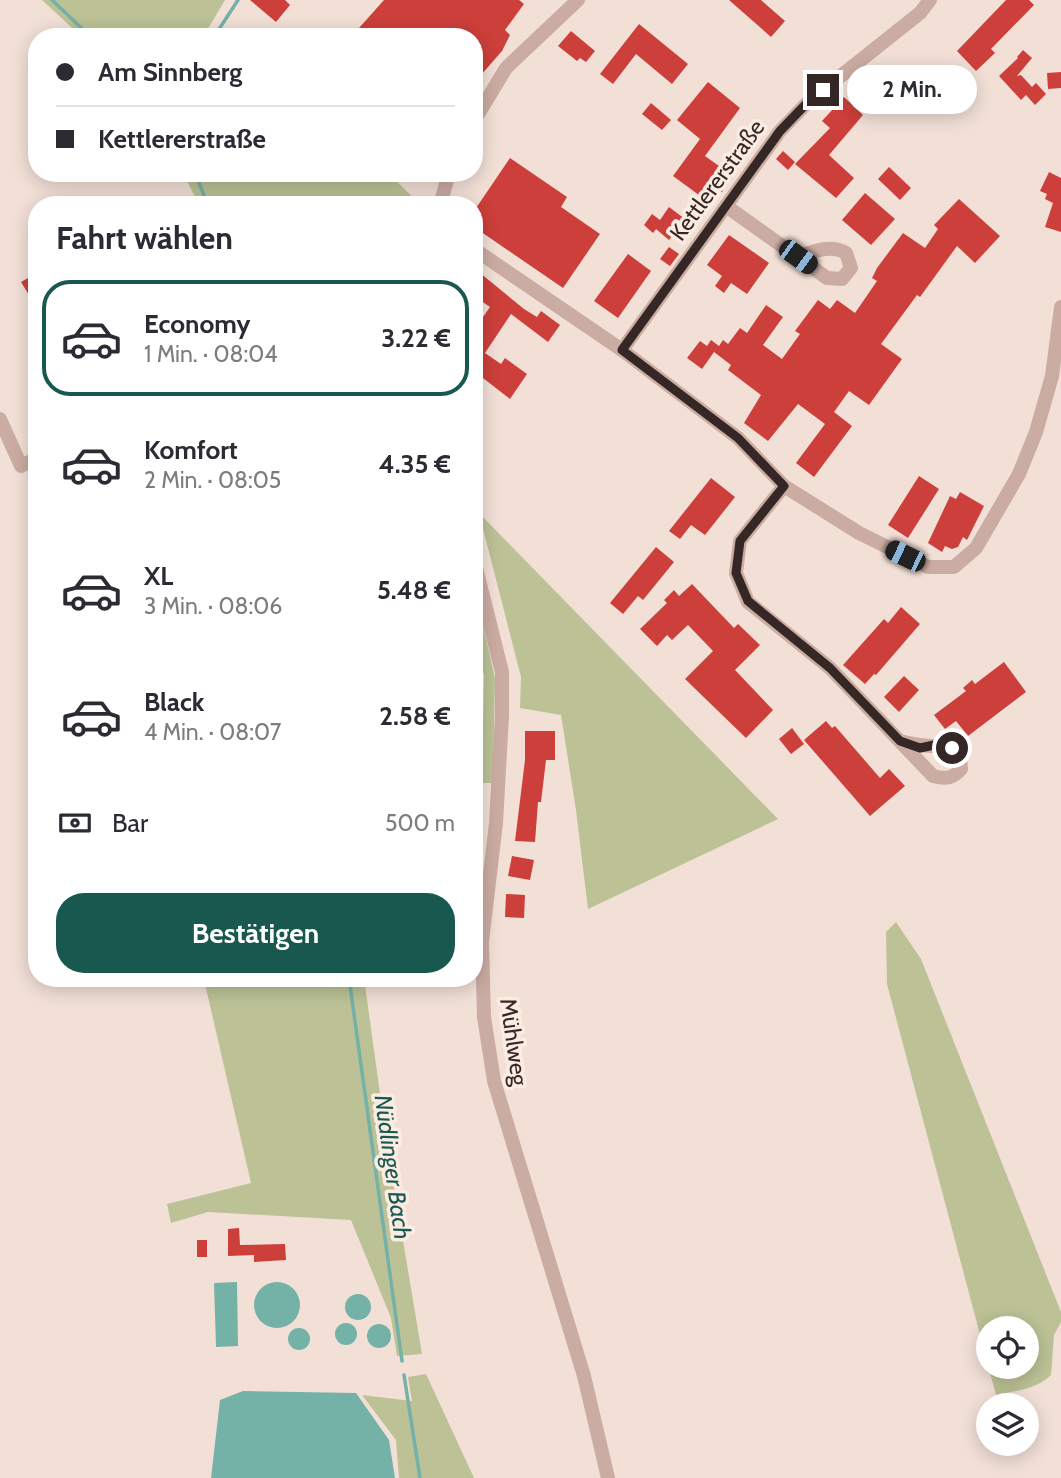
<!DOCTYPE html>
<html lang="de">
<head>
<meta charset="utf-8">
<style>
  body { margin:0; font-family:Cabin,sans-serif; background:#f2f2f3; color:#2b2b33; height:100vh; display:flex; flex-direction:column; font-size:26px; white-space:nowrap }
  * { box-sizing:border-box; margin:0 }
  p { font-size:23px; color:#7c7c81 }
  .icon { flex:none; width:38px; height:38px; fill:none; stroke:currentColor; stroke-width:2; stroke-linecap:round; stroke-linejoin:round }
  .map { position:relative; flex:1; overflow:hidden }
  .side { position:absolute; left:28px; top:196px; width:455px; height:791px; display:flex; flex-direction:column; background:#fff; border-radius:28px; box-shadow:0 4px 18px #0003 }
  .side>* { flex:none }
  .hud { position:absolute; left:28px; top:28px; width:455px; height:154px; border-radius:28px; box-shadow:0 4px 18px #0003; display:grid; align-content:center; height:154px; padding:0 28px; background:#fff }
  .buttons { position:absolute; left:976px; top:1316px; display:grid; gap:14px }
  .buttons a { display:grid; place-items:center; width:63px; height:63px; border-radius:50%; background:#fff; box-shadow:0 4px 18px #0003; font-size:35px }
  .end { position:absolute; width:32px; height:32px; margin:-16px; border:9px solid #352725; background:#fff; box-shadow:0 0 0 4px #fff }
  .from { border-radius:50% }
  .bubble { position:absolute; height:49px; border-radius:24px; background:#fff; box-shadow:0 4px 18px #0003; font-size:23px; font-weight:700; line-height:49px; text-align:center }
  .car { position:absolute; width:21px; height:42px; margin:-21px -10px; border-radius:9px; box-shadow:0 0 5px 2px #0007; background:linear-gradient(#222 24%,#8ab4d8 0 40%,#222 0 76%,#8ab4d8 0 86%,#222 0) }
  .hud b { display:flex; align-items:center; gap:24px; height:66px; font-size:26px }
  .hud b+b { border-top:2px solid #e1e1e2 }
  .hud i { width:18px; height:18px; background:#2b2b33 }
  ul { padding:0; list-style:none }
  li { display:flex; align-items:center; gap:21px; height:116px; margin:0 14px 10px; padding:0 14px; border:4px solid transparent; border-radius:28px }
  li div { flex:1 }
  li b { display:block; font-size:26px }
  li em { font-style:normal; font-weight:700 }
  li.current { border-color:#19584f }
  li>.icon { width:63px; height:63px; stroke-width:1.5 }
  h2 { padding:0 28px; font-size:32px; line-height:84px }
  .pay { display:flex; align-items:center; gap:18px; height:77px; padding:0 28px; font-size:26px }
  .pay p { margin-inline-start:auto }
  .primary-button { display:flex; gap:14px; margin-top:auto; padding:14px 28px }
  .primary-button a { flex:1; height:80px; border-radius:28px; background:#19584f; color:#fff; font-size:28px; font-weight:700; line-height:80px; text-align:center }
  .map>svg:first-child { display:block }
</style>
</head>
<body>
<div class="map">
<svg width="1061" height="1478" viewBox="0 0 1061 1478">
  <rect width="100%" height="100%" fill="#f2e0d7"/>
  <g fill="#bcc296" fill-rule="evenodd">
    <path d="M 42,0 L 225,0 L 203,37 L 82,37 Z"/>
    <path d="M 183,173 L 388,173 L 421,205 L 199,205 Z"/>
    <path d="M 479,513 L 778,819 L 588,909 L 576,810 L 561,715 L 520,708 L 521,677 Z"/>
    <path d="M 474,586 L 495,678 L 493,783 L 482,783 L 484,675 L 474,637 Z"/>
    <path d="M 896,922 L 921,959 L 1061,1312 L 1061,1322 L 1054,1335 L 1051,1375 C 1037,1389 1015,1391 996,1395 L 887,984 L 886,932 ZM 1027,1328 L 1027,1367 L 989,1367 L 989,1328 Z"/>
    <path d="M 208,978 L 364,978 L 388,1151 L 422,1354 L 397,1356 L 391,1318 L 351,1220 L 208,1212 L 171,1223 L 167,1204 L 251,1183 L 205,984 Z"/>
    <path d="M 426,1374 L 474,1478 L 399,1478 L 396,1440 L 362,1395 L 412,1401 L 408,1377 Z"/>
  </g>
  <g fill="#74b1a7">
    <path d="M 237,1282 L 238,1346 L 216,1347 L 214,1283 Z"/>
    <circle cx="277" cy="1305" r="23"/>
    <circle cx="358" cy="1307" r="13"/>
    <circle cx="346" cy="1334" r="11"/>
    <circle cx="379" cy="1336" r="12"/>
    <circle cx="299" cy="1339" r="11"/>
    <path d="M 243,1391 L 356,1393 L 389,1440 L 395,1478 L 211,1478 L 220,1400 Z"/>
  </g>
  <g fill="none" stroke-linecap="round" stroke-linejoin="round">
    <g stroke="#74b1a7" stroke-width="3.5">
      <path d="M 52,0 L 91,37"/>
      <path d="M 214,37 L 238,0"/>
      <path d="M 195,173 L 208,205"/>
      <path d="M 349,978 L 402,1361"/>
      <path d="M 404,1375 L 420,1478"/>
    </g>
  </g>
  <g fill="#cd3f3a">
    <path d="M 250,0 L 285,0 L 290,5 L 276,22 Z"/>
    <path d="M 384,0 L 519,0 L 524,4 L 505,30 L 510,35 L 502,51 L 474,83 L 474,37 L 351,37 Z"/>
    <path d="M 729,0 L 761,0 L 785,21 L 771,37 Z"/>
    <path d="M 1006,0 L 1029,0 L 1034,5 L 991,49 L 995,53 L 976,71 L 957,51 Z"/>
    <path d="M 639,24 L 688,64 L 672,84 L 636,54 L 613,84 L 600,74 Z"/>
    <path d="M 571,31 L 595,51 L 586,62 L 580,58 L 577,61 L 558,46 Z"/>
    <path d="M 1023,50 L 1032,58 L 1017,76 L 1021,75 L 1032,87 L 1036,83 L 1046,94 L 1035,105 L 1026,95 L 1021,100 L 999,76 L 1018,58 L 1017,57 Z"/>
    <path d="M 1061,72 L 1061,88 L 1048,89 L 1047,73 Z"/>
    <path d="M 708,82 L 740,108 L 705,156 L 733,176 L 722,192 L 712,185 L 703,198 L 673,176 L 700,139 L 677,120 Z"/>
    <path d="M 844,97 L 863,115 L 829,155 L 854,178 L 836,198 L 795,164 L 830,128 L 822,121 Z"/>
    <path d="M 651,103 L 671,120 L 662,130 L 642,114 Z"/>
    <path d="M 783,151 L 795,162 L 788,170 L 776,159 Z"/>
    <path d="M 510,158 L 567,197 L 561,207 L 600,234 L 563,288 L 474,227 L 474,211 Z"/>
    <path d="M 889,167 L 911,188 L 900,200 L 878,179 Z"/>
    <path d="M 1049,172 L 1061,178 L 1061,232 L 1045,227 L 1053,203 L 1045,199 L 1047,194 L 1040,191 Z"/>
    <path d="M 865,193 L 895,219 L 871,245 L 842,220 Z"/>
    <path d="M 959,199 L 1000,236 L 975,263 L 957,246 L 920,297 L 917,295 L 881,344 L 902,359 L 869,405 L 849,391 L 834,412 L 852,426 L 814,477 L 796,463 L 825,424 L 798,404 L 768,441 L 744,423 L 761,395 L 728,370 L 731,365 L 714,352 L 702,369 L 687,358 L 700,341 L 707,346 L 711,340 L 719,346 L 723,340 L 728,344 L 740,328 L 747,333 L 766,305 L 783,317 L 763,345 L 782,359 L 800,334 L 795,331 L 818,300 L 830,309 L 837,300 L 855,313 L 877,281 L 872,278 L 877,268 L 903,233 L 925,248 L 938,229 L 934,225 Z"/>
    <path d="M 669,207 L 685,219 L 669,240 L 656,229 L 653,233 L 644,225 L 652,214 L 660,220 Z"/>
    <path d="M 729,235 L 769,263 L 747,294 L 731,283 L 724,293 L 715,286 L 722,276 L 707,265 Z"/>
    <path d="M 669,247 L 679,254 L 670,266 L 660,259 Z"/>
    <path d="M 628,254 L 651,271 L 618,318 L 594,301 Z"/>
    <path d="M 474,268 L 524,309 L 537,317 L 541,311 L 560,325 L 548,342 L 511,314 L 485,353 L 501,364 L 505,358 L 527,374 L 510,399 L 474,371 L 474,330 L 490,307 L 474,296 Z"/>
    <path d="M 37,273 L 37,308 L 21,282 Z"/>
    <path d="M 919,476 L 939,489 L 908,538 L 888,525 Z"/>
    <path d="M 711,478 L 735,497 L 705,535 L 691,525 L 680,539 L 669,531 Z"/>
    <path d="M 960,492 L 984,506 L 967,540 L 963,537 L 958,547 L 952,549 L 945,546 L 942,552 L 928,543 L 950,496 L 956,499 Z"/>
    <path d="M 656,547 L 674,562 L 643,600 L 638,596 L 623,614 L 610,603 Z"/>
    <path d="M 692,584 L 734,628 L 738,624 L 760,645 L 735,670 L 773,710 L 746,738 L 685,679 L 713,651 L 688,625 L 672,640 L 667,635 L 657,646 L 640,629 L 667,603 L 664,600 L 674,590 L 679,596 Z"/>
    <path d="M 901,607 L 920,624 L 876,675 L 874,674 L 865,684 L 843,665 L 884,619 L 888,623 Z"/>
    <path d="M 1004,662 L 1026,692 L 968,736 L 956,721 L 945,729 L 934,715 L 966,691 L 963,688 L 972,680 L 975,684 Z"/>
    <path d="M 904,676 L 919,690 L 899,712 L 884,697 Z"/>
    <path d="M 826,721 L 832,728 L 835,726 L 880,778 L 889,769 L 905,786 L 870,816 L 804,740 Z"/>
    <path d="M 792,728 L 804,744 L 791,754 L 779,739 Z"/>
    <path d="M 525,731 L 555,731 L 555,760 L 546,760 L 541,802 L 538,802 L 535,842 L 515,841 L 525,760 Z"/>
    <path d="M 512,856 L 534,860 L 530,880 L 508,876 Z"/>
    <path d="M 506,894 L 525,895 L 524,918 L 505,917 Z"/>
    <path d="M 239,1228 L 240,1245 L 285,1244 L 286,1260 L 254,1262 L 254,1255 L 228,1256 L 228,1229 Z"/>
    <rect x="197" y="1240" width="10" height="17"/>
  </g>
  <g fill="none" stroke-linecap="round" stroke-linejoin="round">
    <g stroke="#cbaca2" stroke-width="14">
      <path d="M 474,121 L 506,68 L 578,0"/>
      <path d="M 440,205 L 449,173"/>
      <path d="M 726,206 L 827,278 L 842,279 L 851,268 L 846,253 C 831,244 814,251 798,257"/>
      <path d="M 474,249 L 622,350 L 738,438 L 784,486 L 859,533 L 928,567 L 954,567 L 976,548 L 1019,474 L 1036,432 L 1052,376 L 1061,307"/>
      <path d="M 622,350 L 780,131 L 808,102 L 920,13 L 930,0"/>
      <path d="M 0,419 L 21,466 L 37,458"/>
      <path d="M 784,486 L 740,541 L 736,573 L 748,602 L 830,668 L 933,776 C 945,779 953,779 961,769 L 960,758 L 952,748 C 933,745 919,747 900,741"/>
      <path d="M 474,560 L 502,672 L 502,716 L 496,823 L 482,942 L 484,1017 L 494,1081 L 584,1376 L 608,1478"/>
    </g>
  </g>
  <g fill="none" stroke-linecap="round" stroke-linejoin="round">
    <path stroke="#352725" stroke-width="9" d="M 823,90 L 808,102 L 780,131 L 622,350 L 738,438 L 784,486 L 740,541 L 736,573 L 748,601 L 830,668 L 900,741 L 920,748 L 934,745 L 952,748"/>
  </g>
  <g text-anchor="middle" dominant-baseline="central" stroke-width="7" stroke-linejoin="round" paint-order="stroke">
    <g font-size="23" fill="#352725" stroke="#faebe3">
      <text transform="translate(717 180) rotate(-54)">Kettlererstraße</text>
      <text transform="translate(514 1042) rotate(82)">Mühlweg</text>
    </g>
    <g font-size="24" font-style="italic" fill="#19584f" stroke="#faebe3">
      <text transform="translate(393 1167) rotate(82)">Nüdlinger Bach</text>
    </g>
  </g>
</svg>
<div class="buttons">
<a><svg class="icon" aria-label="locate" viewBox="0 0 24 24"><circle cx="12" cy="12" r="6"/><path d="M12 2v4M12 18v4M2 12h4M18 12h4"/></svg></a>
<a><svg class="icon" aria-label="layers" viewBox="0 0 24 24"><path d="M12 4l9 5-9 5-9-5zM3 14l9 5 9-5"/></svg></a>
</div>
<i class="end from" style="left:952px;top:748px"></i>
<i class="end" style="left:823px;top:90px"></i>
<div class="bubble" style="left:847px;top:65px;width:130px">2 Min.</div>
<i class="car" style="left:798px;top:257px;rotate:126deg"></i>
<i class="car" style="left:905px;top:556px;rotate:296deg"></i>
<div class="hud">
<b><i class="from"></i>Am Sinnberg</b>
<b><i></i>Kettlererstraße</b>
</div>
<section class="side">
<h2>Fahrt wählen</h2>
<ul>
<li class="current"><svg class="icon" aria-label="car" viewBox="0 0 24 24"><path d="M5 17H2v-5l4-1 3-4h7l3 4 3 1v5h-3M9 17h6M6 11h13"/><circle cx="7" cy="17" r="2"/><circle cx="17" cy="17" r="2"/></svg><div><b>Economy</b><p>1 Min. · 08:04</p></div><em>3.22 €</em></li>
<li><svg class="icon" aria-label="car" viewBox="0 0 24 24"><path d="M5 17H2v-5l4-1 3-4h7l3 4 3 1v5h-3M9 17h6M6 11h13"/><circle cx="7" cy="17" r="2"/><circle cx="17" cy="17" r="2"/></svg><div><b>Komfort</b><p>2 Min. · 08:05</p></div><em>4.35 €</em></li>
<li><svg class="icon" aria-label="car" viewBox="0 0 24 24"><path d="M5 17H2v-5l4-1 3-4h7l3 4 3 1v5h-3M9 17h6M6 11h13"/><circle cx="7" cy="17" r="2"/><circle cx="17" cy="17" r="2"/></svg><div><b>XL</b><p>3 Min. · 08:06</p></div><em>5.48 €</em></li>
<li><svg class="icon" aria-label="car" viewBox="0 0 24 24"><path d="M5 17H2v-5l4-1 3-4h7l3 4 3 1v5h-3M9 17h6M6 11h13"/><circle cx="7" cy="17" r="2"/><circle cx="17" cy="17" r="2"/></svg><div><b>Black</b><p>4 Min. · 08:07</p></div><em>2.58 €</em></li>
</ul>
<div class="pay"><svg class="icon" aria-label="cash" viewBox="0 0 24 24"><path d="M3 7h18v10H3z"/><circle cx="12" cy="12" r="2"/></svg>Bar<p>500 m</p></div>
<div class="primary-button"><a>Bestätigen</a></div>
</section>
</div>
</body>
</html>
